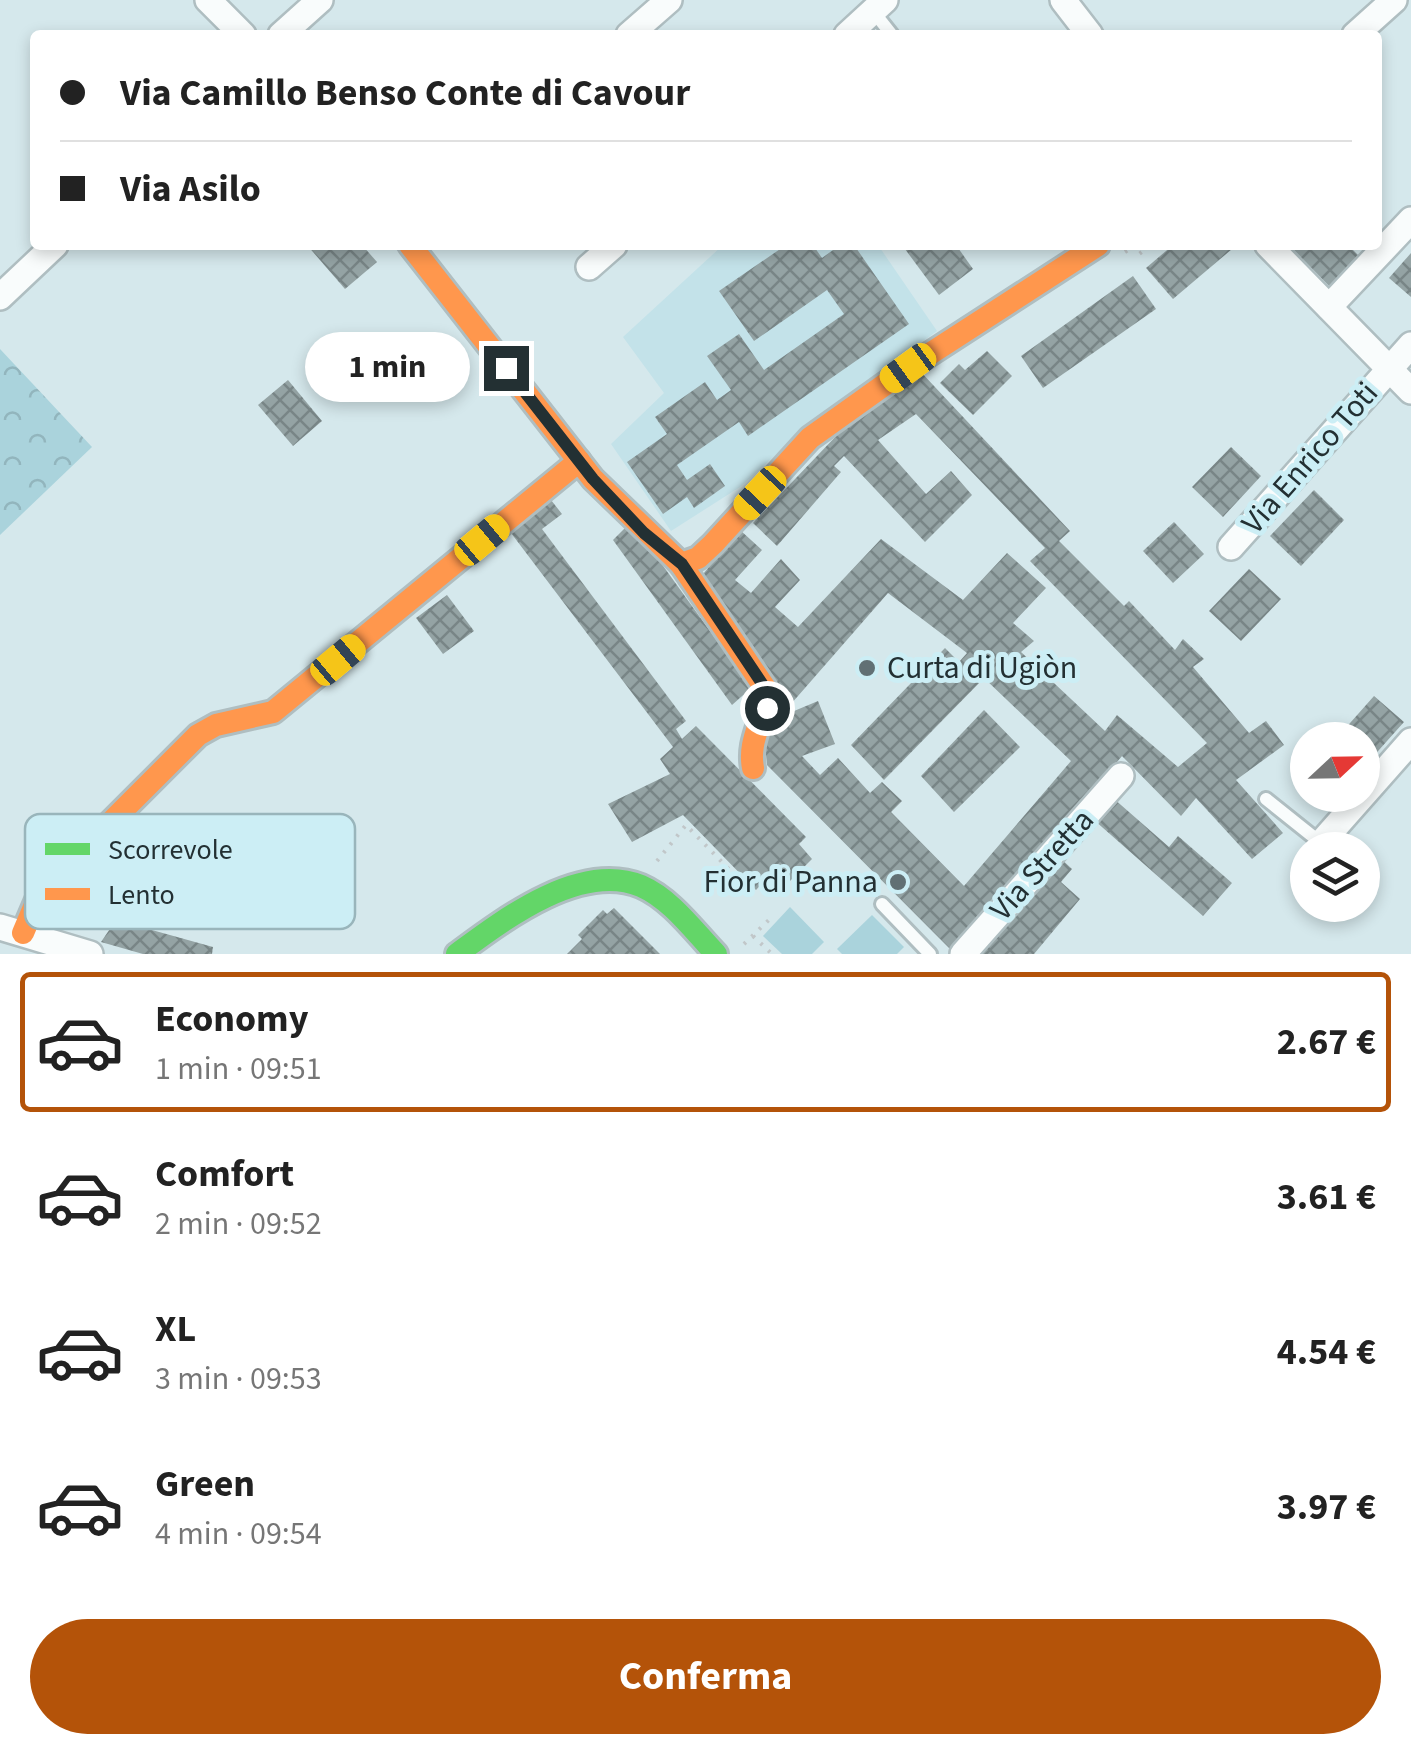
<!DOCTYPE html>
<html lang="it">
<head>
<meta charset="utf-8">
<style>
  body { margin:0; font-family:"Source Sans 3",sans-serif; background:#f2f2f2; color:#222; height:100vh; display:flex; flex-direction:column; font-size:38px; white-space:nowrap }
  * { box-sizing:border-box; margin:0 }
  p { font-size:32px; color:#767676 }
  .icon { flex:none; width:55px; height:55px; fill:none; stroke:currentColor; stroke-width:2; stroke-linecap:round; stroke-linejoin:round }
  .map { position:relative; height:954px; overflow:hidden }
  .side { display:flex; flex-direction:column; background:#fff; flex:1 }
  .side>* { flex:none }
  .guide { position:absolute; left:30px; top:30px; width:1352px; height:220px; border-radius:10px; box-shadow:0 5px 15px #0003; display:grid; align-content:center; height:220px; padding:0 30px; background:#fff }
  .needle { width:65px; rotate:68deg }
  .controls { position:absolute; left:1290px; top:722px; display:grid; gap:20px }
  .controls a { display:grid; place-items:center; width:90px; height:90px; border-radius:50%; background:#fff; box-shadow:0 5px 15px #0003; font-size:50px }
  .end { position:absolute; width:45px; height:45px; margin:-22px; border:12px solid #233033; background:#fff; box-shadow:0 0 0 5px #fff }
  .from { border-radius:50% }
  .bubble { position:absolute; height:70px; border-radius:35px; background:#fff; box-shadow:0 5px 15px #0003; font-size:32px; font-weight:700; line-height:70px; text-align:center }
  .car { position:absolute; width:30px; height:60px; margin:-30px -15px; border-radius:12px; box-shadow:0 0 8px 2px #0007; background:linear-gradient(#f5c518 24%,#345 0 40%,#f5c518 0 76%,#345 0 86%,#f5c518 0) }
  .guide b { display:flex; align-items:center; gap:35px; height:95px; font-size:38px }
  .guide b+b { border-top:2px solid #e0e0e0 }
  .guide i { width:25px; height:25px; background:#222 }
  ul { padding:18px 0 0; list-style:none }
  li { display:flex; align-items:center; gap:30px; height:140px; margin:0 20px 15px; padding:0 10px; border:5px solid transparent; border-radius:10px }
  li div { flex:1 }
  li b { display:block; font-size:38px }
  li em { font-style:normal; font-weight:700 }
  li.current { border-color:#b45309 }
  li>.icon { width:90px; height:90px; stroke-width:1.5 }
  .primary-button { display:flex; gap:20px; margin-top:auto; padding:20px 30px }
  .primary-button a { flex:1; height:115px; border-radius:60px; background:#b45309; color:#fff; font-size:40px; font-weight:700; line-height:115px; text-align:center }
  .map>svg:first-child { display:block }
</style>
</head>
<body>
<div class="map">
<svg width="1411" height="954" viewBox="0 0 1411 954">
  <defs>
    <pattern id="park-crowns" width="20" height="18" patternUnits="userSpaceOnUse" patternTransform="scale(2.5)"><rect width="20" height="18" fill="#aad3dc"/><path d="M2 6a3 3 0 1 1 6 0M12 15a3 3 0 1 1 6 0" fill="none" stroke="#92b5bd"/></pattern>
    <pattern id="building-cross-hatch" width="8" height="8" patternUnits="userSpaceOnUse" patternTransform="scale(2.5)"><rect width="8" height="8" fill="#94a3a4"/><path d="M0 0l8 8M0 8l8-8" fill="none" stroke="#788586"/></pattern>
  </defs>
  <rect width="100%" height="100%" fill="#d5e8ec"/>
  <path fill="#c3e2e9" d="M 723,245 L 878,245 L 937,331 L 810,424 L 740,487 L 671,531 L 611,444 L 664,393 L 623,337 Z"/>
  <g fill="#aad3dc">
    <path d="M 790,907 L 824,942 L 812,954 L 782,954 L 763,936 Z"/>
    <path d="M 872,915 L 904,947 L 897,954 L 842,954 L 837,949 Z"/>
  </g>
  <path fill="url(#park-crowns)" d="M 0,349 L 92,447 L 0,535 Z"/>
  <g fill="url(#building-cross-hatch)">
    <path d="M 307,245 L 362,245 L 377,262 L 345,289 Z"/>
    <path d="M 786,245 L 813,245 L 822,258 L 840,245 L 854,245 L 909,324 L 748,436 L 739,422 L 677,465 L 687,480 L 710,464 L 725,486 L 694,508 L 687,497 L 663,514 L 627,462 L 667,434 L 655,417 L 705,382 L 717,400 L 731,390 L 707,356 L 739,334 L 764,370 L 844,314 L 827,290 L 754,341 L 719,291 Z"/>
    <path d="M 902,245 L 956,245 L 973,269 L 939,295 Z"/>
    <path d="M 1173,245 L 1229,245 L 1232,249 L 1173,299 L 1146,268 Z"/>
    <path d="M 1289,245 L 1348,245 L 1363,260 L 1333,290 Z"/>
    <path d="M 1411,253 L 1411,297 L 1389,278 Z"/>
    <path d="M 1133,276 L 1156,309 L 1043,388 L 1021,356 Z"/>
    <path d="M 987,351 L 1012,376 L 973,415 L 940,383 L 959,364 L 965,370 Z"/>
    <path d="M 919,370 L 1070,531 L 1059,541 L 1124,606 L 1129,601 L 1175,650 L 1183,639 L 1204,659 L 1193,667 L 1249,733 L 1266,721 L 1284,745 L 1236,780 L 1283,833 L 1252,859 L 1196,798 L 1181,816 L 1122,756 L 955,954 L 767,765 L 763,724 L 818,701 L 835,744 L 802,756 L 820,775 L 838,758 L 870,793 L 882,782 L 902,801 L 891,812 L 964,886 L 1071,761 L 984,678 L 884,780 L 851,745 L 945,648 L 959,662 L 967,653 L 888,593 L 791,704 L 698,580 L 740,530 L 762,550 L 735,580 L 751,593 L 781,559 L 800,580 L 775,607 L 798,627 L 881,539 L 963,600 L 1007,553 L 1046,588 L 1013,623 L 1034,641 L 1021,652 L 1105,731 L 1117,715 L 1178,767 L 1207,743 L 1030,561 L 1045,548 L 916,414 L 878,440 L 926,494 L 951,471 L 972,495 L 925,542 L 844,456 L 834,466 L 841,472 L 777,546 L 753,523 L 860,411 Z"/>
    <path d="M 288,380 L 322,421 L 293,446 L 258,405 Z"/>
    <path d="M 1231,447 L 1261,476 L 1223,517 L 1192,487 Z"/>
    <path d="M 1314,490 L 1344,520 L 1301,566 L 1270,536 Z"/>
    <path d="M 551,500 L 562,514 L 542,529 L 686,721 L 676,729 L 682,739 L 696,726 L 806,837 L 799,844 L 812,859 L 779,892 L 766,879 L 756,890 L 683,815 L 632,842 L 608,804 L 670,774 L 660,759 L 673,747 L 511,533 Z"/>
    <path d="M 1174,522 L 1204,554 L 1173,583 L 1143,551 Z"/>
    <path d="M 625,528 L 656,556 L 751,688 L 732,705 L 613,540 Z"/>
    <path d="M 1249,569 L 1281,599 L 1241,641 L 1209,611 Z"/>
    <path d="M 447,595 L 474,631 L 443,654 L 416,618 Z"/>
    <path d="M 1374,696 L 1404,722 L 1362,769 L 1362,740 L 1335,740 Z"/>
    <path d="M 984,710 L 1020,747 L 954,812 L 921,776 Z"/>
    <path d="M 1113,798 L 1169,847 L 1178,836 L 1232,883 L 1203,916 L 1094,820 Z"/>
    <path d="M 1057,855 L 1072,869 L 1061,882 L 1080,899 L 1034,954 L 975,954 Z"/>
    <path d="M 614,908 L 660,954 L 567,954 L 582,939 L 578,935 L 603,910 L 607,914 Z"/>
    <path d="M 116,920 L 213,947 L 212,954 L 143,954 L 101,942 Z"/>
  </g>
  <g fill="none" stroke-linecap="round" stroke-linejoin="round">
    <g stroke="#afbec1" stroke-width="18">
      <g id="lane">
        <path d="M 873,11 L 892,35"/>
        <path d="M 1266,799 L 1321,843"/>
        <path d="M 882,904 L 930,954"/>
      </g>
    </g>
    <g stroke="#afbec1" stroke-width="30">
      <g id="street">
        <path d="M 208,0 L 243,35"/>
        <path d="M 1063,0 L 1090,35"/>
        <path d="M 281,35 L 320,0"/>
        <path d="M 629,35 L 669,0"/>
        <path d="M 847,35 L 885,0"/>
        <path d="M 1355,35 L 1394,0"/>
        <path d="M 1268,245 L 1411,391"/>
        <path d="M 589,267 L 614,245"/>
        <path d="M 0,297 L 55,245"/>
        <path d="M 1329,307 L 1411,220"/>
        <path d="M 1231,547 L 1411,345"/>
        <path d="M 1321,843 L 1411,741"/>
        <path d="M 0,927 L 90,954"/>
        <path d="M 963,954 L 1121,776"/>
      </g>
    </g>
    <g stroke="#afbec1" stroke-width="28">
      <path id="fast" d="M 457,954 C 503,920 580,861 641,886 C 671,899 694,931 716,954"/>
    </g>
    <g stroke="#afbec1" stroke-width="28">
      <g id="slow">
        <path d="M 410,245 L 593,479 L 681,564 L 765,688 C 768,717 747,737 753,768"/>
        <path d="M 681,564 L 698,558 L 713,544 L 810,438 L 908,368 L 1098,245"/>
        <path d="M 23,933 L 40,893 L 198,735 L 216,725 L 273,712 L 579,461"/>
      </g>
    </g>
    <g stroke="#c1c7c9" stroke-width="4" stroke-dasharray="2.5 8" stroke-linecap="butt">
      <path d="M 1125,252 L 1134,246 L 1139,254 L 1151,245"/>
      <path d="M 657,861 L 686,825 L 752,893"/>
      <path d="M 753,936 L 772,954"/>
      <path d="M 744,944 L 774,915"/>
    </g>
    <use href="#lane" stroke="#f9fcfc" stroke-width="12"/>
    <use href="#street" stroke="#f9fcfc" stroke-width="25"/>
    <use href="#fast" stroke="#63d668" stroke-width="22"/>
    <use href="#slow" stroke="#ff974d" stroke-width="22"/>
  </g>
  <g fill="none" stroke-linecap="round" stroke-linejoin="round">
    <path stroke="#233033" stroke-width="12" d="M 506,368 L 593,479 L 644,533 L 682,564 L 765,688 L 767,708"/>
  </g>
  <g fill="#617074" stroke="#cceef5" stroke-width="4">
    <circle cx="867" cy="668" r="10"/>
    <circle cx="898" cy="882" r="10"/>
  </g>
  <g text-anchor="middle" dominant-baseline="central" stroke-width="10" stroke-linejoin="round" paint-order="stroke">
    <g font-size="32" fill="#233033" stroke="#cceef5">
      <text transform="translate(1310 458) rotate(-49)">Via Enrico Toti</text>
      <text transform="translate(1042 865) rotate(-48)">Via Stretta</text>
    </g>
    <g font-size="32" fill="#233033" stroke="#cceef5" text-anchor="start">
      <text x="887" y="668">Curta di Ugiòn</text>
      <text x="878" y="882" text-anchor="end">Fior di Panna</text>
    </g>
  </g>
  <rect x="25" y="814" width="330" height="115" rx="15" fill="#cceef5" stroke="#99b5bb" stroke-width="2.5"/>
  <rect x="45" y="843" width="45" height="12" fill="#63d668"/>
  <rect x="45" y="888" width="45" height="12" fill="#ff974d"/>
  <g font-size="28" fill="#233033">
    <text x="108" y="859">Scorrevole</text>
    <text x="108" y="904">Lento</text>
  </g>
</svg>
<div class="controls">
<a><svg class="needle" viewBox="-14 -14 28 28"><path d="M0-13l5 13h-10z" fill="#e53935"/><path d="M0 13l5-13h-10z" fill="#767676"/></svg></a>
<a><svg class="icon" aria-label="layers" viewBox="0 0 24 24"><path d="M12 4l9 5-9 5-9-5zM3 14l9 5 9-5"/></svg></a>
</div>
<i class="end from" style="left:767px;top:708px"></i>
<i class="end" style="left:506px;top:368px"></i>
<div class="bubble" style="left:305px;top:332px;width:165px">1 min</div>
<i class="car" style="left:908px;top:368px;rotate:234deg"></i>
<i class="car" style="left:760px;top:493px;rotate:223deg"></i>
<i class="car" style="left:482px;top:540px;rotate:50deg"></i>
<i class="car" style="left:338px;top:660px;rotate:50deg"></i>
<div class="guide">
<b><i class="from"></i>Via Camillo Benso Conte di Cavour</b>
<b><i></i>Via Asilo</b>
</div>
</div>
<section class="side">
<ul>
<li class="current"><svg class="icon" aria-label="car" viewBox="0 0 24 24"><path d="M5 17H2v-5l4-1 3-4h7l3 4 3 1v5h-3M9 17h6M6 11h13"/><circle cx="7" cy="17" r="2"/><circle cx="17" cy="17" r="2"/></svg><div><b>Economy</b><p>1 min · 09:51</p></div><em>2.67 €</em></li>
<li><svg class="icon" aria-label="car" viewBox="0 0 24 24"><path d="M5 17H2v-5l4-1 3-4h7l3 4 3 1v5h-3M9 17h6M6 11h13"/><circle cx="7" cy="17" r="2"/><circle cx="17" cy="17" r="2"/></svg><div><b>Comfort</b><p>2 min · 09:52</p></div><em>3.61 €</em></li>
<li><svg class="icon" aria-label="car" viewBox="0 0 24 24"><path d="M5 17H2v-5l4-1 3-4h7l3 4 3 1v5h-3M9 17h6M6 11h13"/><circle cx="7" cy="17" r="2"/><circle cx="17" cy="17" r="2"/></svg><div><b>XL</b><p>3 min · 09:53</p></div><em>4.54 €</em></li>
<li><svg class="icon" aria-label="car" viewBox="0 0 24 24"><path d="M5 17H2v-5l4-1 3-4h7l3 4 3 1v5h-3M9 17h6M6 11h13"/><circle cx="7" cy="17" r="2"/><circle cx="17" cy="17" r="2"/></svg><div><b>Green</b><p>4 min · 09:54</p></div><em>3.97 €</em></li>
</ul>
<div class="primary-button"><a>Conferma</a></div>
</section>
</body>
</html>
